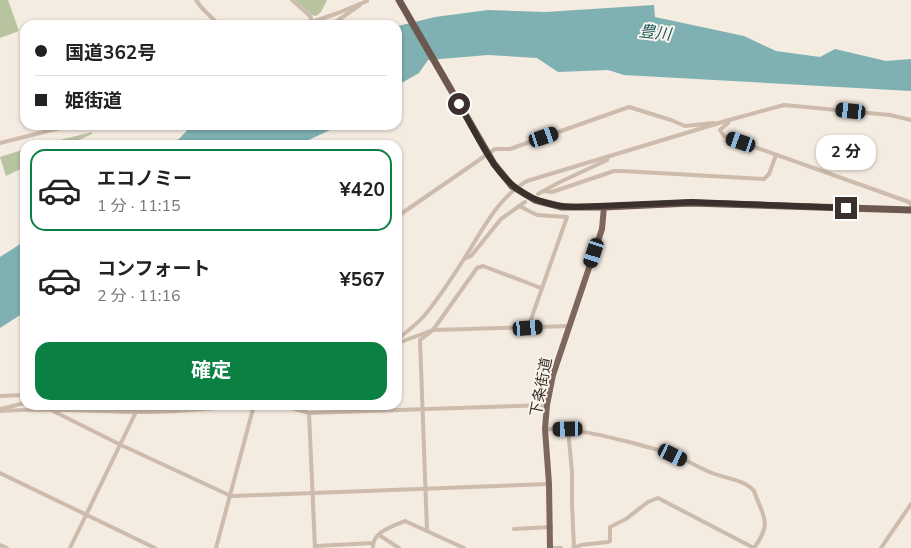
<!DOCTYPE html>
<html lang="ja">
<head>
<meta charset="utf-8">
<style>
  body { margin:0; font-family:"Nunito Sans","Noto Sans JP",sans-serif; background:#f6f6f6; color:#222; height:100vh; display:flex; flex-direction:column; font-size:19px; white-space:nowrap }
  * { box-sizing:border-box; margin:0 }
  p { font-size:16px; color:#767676 }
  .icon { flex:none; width:28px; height:28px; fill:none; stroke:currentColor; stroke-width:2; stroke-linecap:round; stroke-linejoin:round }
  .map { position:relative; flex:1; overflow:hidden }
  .drawer { position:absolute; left:20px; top:140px; width:382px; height:270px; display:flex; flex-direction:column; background:#fff; border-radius:15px; box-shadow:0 1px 4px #0004 }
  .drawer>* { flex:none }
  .hud { position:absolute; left:20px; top:20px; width:382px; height:110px; border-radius:15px; box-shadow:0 1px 4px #0004; display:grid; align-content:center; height:110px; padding:0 15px; background:#fff }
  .end { position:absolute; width:22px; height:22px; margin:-11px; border:6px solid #3b302b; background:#fff; box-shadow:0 0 0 2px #fff }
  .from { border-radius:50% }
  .bubble { position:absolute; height:35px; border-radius:15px; background:#fff; box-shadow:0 1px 4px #0004; font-size:16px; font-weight:700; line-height:35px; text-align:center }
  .car { position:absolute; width:15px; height:30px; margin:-15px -8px; border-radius:6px; box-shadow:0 0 4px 1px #0007; background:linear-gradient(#222 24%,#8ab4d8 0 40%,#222 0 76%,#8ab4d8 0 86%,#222 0) }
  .hud b { display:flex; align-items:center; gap:18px; height:48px; font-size:19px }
  .hud b+b { border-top:1px solid #e0e0e0 }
  .hud i { width:12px; height:12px; background:#222 }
  ul { padding:9px 0 0; list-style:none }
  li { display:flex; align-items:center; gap:15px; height:82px; margin:0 10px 8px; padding:0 5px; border:2px solid transparent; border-radius:15px }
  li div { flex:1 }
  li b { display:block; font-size:19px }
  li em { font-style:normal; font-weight:700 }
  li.selected { border-color:#0b8043 }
  li>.icon { width:45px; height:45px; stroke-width:1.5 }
  .button { display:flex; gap:10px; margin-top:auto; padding:10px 15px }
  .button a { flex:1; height:58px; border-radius:15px; background:#0b8043; color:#fff; font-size:20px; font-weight:700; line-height:58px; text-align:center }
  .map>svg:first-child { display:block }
</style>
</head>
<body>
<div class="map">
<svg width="911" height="548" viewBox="0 0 911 548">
  <rect width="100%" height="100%" fill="#f4ebe1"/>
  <g fill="#b8c4a0">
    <path d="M 0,0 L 8,0 L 19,31 L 0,38 Z"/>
    <path d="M 295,0 L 327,0 L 321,12 L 316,16 L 312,15 Z"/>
    <path d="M 92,132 L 92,134 L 69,145 L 40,145 Z"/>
    <path d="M 25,149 L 25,167 L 6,176 L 0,157 Z"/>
  </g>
  <g fill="#7fb0b2">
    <path d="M 654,5 L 655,17 L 744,36 L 776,51 L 820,57 L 835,49 L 886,61 L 911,59 L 911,91 L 624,75 L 608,70 L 558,72 L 537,58 L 488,55 L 428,60 L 419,73 L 398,85 L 398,26 L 435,17 L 488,10 L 546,12 Z"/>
    <path d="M 192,125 L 329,125 L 330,130 L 298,145 L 165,145 L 179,139 Z"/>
    <path d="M 25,241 L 25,312 L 0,328 L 0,257 Z"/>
  </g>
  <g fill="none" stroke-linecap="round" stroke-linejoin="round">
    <g stroke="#cdbbac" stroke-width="4">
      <path d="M 196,0 L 201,7 L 219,25"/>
      <path d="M 292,0 L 310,16 L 312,21"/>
      <path d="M 303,25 L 338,13 L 367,1"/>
      <path d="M 331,25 L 360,5"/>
      <path d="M 729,120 L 728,123 L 720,130 L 724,136 L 909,202 L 911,205"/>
      <path d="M 0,143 L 72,125"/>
      <path d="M 544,191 L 552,192 L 614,171 L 622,171 L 764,179 L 769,174 L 776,155"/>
      <path d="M 538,194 L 558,183 L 607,160 L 608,157"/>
      <path d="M 519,206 L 537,215 L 567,217 L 528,328"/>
      <path d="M 398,216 L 495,149 L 510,149 L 629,107 L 671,120 L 685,126 L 714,123"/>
      <path d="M 464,259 L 471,256 L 501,219 L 525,202"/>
      <path d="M 398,339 C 406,332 416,325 424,316 C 438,299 452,278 464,259 C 482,231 497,198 527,181 L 729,120 L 784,105 L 890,115 L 911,120"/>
      <path d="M 398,343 L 433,330 L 570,326"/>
      <path d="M 0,396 L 25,395"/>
      <path d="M 281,405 L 309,413 L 547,405"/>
      <path d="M 0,409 L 25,403"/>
      <path d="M 49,409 L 121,445 L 231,496 L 549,484"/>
      <path d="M 0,411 C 45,408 90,411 135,412 C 174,413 212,408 250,405"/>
      <path d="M 309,413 L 315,548"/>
      <path d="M 545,429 C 579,429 601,435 633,443 C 646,447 661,450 674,455 C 687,460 699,468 712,473 C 724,478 746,480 754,491 C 763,517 773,522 754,548"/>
      <path d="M 568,429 L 572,472 L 572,504 L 574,548"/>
      <path d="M 0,473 L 155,548"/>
      <path d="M 514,529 L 551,527"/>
      <path d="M 427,530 L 420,340 L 433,330 L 477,268 L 483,266 L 541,288"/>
      <path d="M 379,535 L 399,548"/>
      <path d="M 0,545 L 7,548"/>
      <path d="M 316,546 L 373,543"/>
      <path d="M 70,548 L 136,412"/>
      <path d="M 216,548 L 254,405"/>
      <path d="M 373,548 C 372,532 393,526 405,521 L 464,548"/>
      <path d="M 552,548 L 561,548"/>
      <path d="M 573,548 L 581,545 L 608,542 L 610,541 L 610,527 L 626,519 L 648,502 L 658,498 L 754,548"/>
      <path d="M 881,548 L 911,504"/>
    </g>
    <path stroke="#7d675c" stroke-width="6" d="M 550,548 L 549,484 L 545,429 L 547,405 L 553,375 L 602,229 L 604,207"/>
    <path stroke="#6c584f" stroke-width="7" d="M 512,186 L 535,200 L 562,207 L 604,207 L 691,203 L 911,210"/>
    <path stroke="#6c584f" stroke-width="7" d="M 399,0 L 494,164 L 512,186"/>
  </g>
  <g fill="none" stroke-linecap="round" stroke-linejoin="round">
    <path stroke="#3b302b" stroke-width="6" d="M 459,104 C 490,157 505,206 576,207 L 691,202 L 846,208"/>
  </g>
  <g text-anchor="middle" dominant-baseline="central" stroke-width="4" stroke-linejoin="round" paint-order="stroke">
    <g font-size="15" fill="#3b302b" stroke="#fbf5ee">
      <text transform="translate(541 387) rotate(-79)">下条街道</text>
    </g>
    <g font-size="16" font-style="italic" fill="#1f5a5e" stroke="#fbf5ee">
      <text transform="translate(655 33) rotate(6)">豊川</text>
    </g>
  </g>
</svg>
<i class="end from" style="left:459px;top:104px"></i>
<i class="end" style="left:846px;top:208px"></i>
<div class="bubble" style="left:816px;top:135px;width:60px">2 分</div>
<i class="car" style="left:851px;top:111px;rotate:276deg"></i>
<i class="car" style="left:544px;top:137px;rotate:71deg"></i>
<i class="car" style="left:741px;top:142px;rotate:289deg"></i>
<i class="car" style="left:594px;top:253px;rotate:198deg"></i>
<i class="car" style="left:528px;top:328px;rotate:86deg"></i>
<i class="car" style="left:568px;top:429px;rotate:269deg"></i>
<i class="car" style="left:673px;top:455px;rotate:116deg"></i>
<div class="hud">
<b><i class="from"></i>国道362号</b>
<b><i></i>姫街道</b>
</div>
<section class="drawer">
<ul>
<li class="selected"><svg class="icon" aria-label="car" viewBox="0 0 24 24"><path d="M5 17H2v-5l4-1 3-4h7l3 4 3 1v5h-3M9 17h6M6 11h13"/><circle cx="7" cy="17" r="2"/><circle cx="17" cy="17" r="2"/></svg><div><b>エコノミー</b><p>1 分 · 11:15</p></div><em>¥420</em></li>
<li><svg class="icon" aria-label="car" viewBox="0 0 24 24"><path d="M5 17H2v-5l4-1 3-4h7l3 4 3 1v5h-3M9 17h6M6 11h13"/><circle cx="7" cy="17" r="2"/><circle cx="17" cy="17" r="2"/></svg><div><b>コンフォート</b><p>2 分 · 11:16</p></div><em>¥567</em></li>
</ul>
<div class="button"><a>確定</a></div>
</section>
</div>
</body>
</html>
